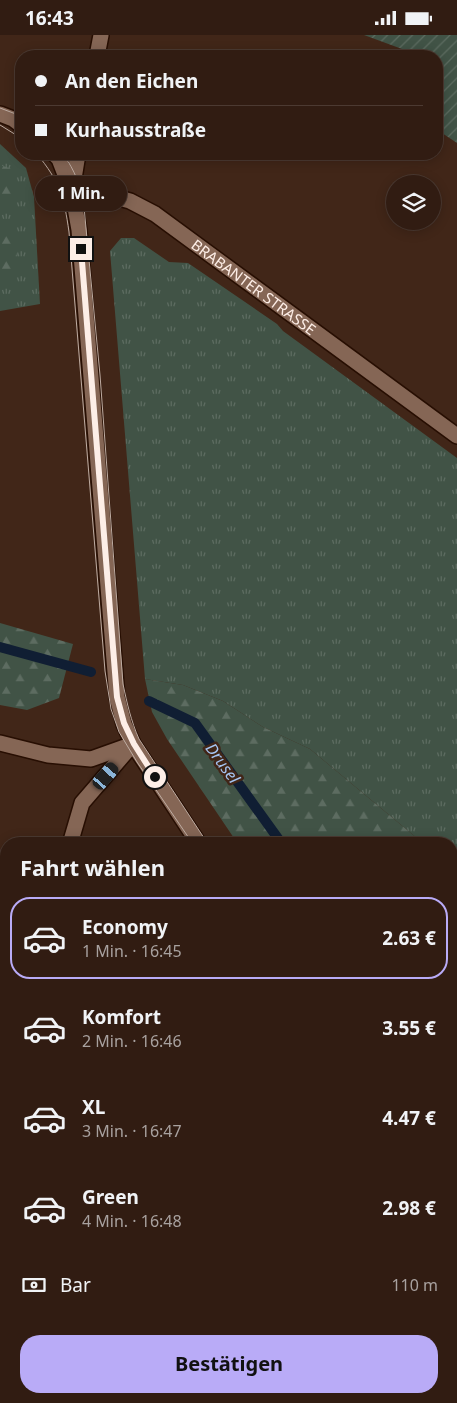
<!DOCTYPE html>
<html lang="de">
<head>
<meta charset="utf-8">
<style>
  body { margin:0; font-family:"Noto Sans",sans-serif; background:#3d2920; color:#f1f3f6; height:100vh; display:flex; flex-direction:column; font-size:19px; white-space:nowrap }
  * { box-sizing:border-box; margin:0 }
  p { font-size:16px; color:#a8a19f }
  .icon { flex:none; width:28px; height:28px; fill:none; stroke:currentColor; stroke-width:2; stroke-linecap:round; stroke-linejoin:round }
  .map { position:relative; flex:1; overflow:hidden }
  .details { position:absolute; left:0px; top:802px; width:458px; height:566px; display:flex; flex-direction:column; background:#311c12; border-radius:20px 20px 0 0; box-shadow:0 2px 12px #0003,0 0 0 1px #4c3a32 }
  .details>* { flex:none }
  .banner { position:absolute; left:15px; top:15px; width:428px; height:110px; border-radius:20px; box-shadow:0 2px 12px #0003,0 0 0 1px #4c3a32; display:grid; align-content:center; height:110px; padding:0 20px; background:#311c12 }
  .buttons { position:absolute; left:386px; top:140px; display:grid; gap:10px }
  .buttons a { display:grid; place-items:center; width:55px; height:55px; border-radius:50%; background:#311c12; box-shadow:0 2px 12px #0003,0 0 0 1px #4c3a32; font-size:25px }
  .end { position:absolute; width:22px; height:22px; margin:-11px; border:6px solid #fdeee7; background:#111; box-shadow:0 0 0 2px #111 }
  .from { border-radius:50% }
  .bubble { position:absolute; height:35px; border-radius:18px; background:#311c12; box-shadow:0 2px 12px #0003,0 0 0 1px #4c3a32; font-size:16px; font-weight:700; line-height:35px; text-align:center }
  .car { position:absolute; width:15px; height:30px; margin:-15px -8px; border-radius:6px; box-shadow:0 0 4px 1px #0007; background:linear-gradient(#222 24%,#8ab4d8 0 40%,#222 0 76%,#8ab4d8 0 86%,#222 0) }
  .banner b { display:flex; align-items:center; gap:18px; height:48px; font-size:19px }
  .banner b+b { border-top:1px solid #4c3a32 }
  .banner i { width:12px; height:12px; background:#f1f3f6 }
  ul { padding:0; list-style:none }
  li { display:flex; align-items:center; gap:15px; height:82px; margin:0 10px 8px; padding:0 10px; border:2px solid transparent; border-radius:20px }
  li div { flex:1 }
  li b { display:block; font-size:19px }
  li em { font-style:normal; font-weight:700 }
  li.active { border-color:#b9abf7 }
  li>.icon { width:45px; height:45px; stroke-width:1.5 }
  h2 { padding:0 20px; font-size:22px; line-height:60px }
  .pay { display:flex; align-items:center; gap:12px; height:55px; padding:0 20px; font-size:19px }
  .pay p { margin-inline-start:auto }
  .action { display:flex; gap:10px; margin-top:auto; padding:10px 20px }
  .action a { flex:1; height:58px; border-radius:20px; background:#b9abf7; color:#111; font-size:20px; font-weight:700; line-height:58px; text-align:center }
  .status { display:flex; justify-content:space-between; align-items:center; height:35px; padding:0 25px; background:#311c12; direction:ltr }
  .status svg { height:14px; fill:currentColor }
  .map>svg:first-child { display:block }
</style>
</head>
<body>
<div class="status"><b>16:43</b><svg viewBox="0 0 49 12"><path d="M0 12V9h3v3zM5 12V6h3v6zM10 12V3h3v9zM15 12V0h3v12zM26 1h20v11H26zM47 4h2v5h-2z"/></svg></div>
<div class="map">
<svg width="457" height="1368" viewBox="0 0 457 1368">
  <defs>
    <pattern id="grass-tufts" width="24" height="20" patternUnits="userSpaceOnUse" patternTransform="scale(1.25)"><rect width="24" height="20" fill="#415346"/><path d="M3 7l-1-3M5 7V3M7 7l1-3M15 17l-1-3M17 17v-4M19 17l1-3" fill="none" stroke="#5d6c61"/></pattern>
    <pattern id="forest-firs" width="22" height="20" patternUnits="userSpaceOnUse" patternTransform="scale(1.25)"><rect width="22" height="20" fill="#415346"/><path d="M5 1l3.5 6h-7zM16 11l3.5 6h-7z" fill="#5d6c61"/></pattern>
    <pattern id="garden-furrows" width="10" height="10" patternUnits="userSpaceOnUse" patternTransform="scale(1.25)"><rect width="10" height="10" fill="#415346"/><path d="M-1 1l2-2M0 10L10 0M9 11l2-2" fill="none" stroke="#5d6c61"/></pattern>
  </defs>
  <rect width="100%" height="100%" fill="#412618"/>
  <g fill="url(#grass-tufts)">
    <path d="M 0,109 L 26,133 L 34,162 L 40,269 L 0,276 Z"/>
    <path d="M 121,203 L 134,203 L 169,227 L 188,228 L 277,289 L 283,296 L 457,423 L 457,820 L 451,818 L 451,809 L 424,809 L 310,714 L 263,692 L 223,666 L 183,650 L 145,644 L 110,216 Z"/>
    <path d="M 6,1136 L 6,1362 L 451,1362 L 451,1193 L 457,1197 L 457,1368 L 0,1368 L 0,1148 Z"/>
  </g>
  <g fill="url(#forest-firs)">
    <path d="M 0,130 L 12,134 L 17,159 L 3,167 L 0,177 Z"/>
    <path d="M 0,187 L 18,201 L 17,232 L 0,241 Z"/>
    <path d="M 0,588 L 73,609 L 59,663 L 27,675 L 0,670 Z"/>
    <path d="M 145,644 L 183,650 L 223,666 L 263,692 L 310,714 L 424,809 L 238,809 L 167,704 L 152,677 Z"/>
    <path d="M 451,818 L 457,820 L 457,1064 L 451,1059 Z"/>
    <path d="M 451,1149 L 457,1153 L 457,1178 L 451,1174 Z"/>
  </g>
  <path fill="url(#garden-furrows)" d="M 364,0 L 457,0 L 457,108 L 436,94 L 436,21 L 421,21 Z"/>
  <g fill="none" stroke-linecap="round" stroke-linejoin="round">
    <g stroke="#101e33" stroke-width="10">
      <path d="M 0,612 L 91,637"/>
      <path d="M 149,666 L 195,688 L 282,809"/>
      <path d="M 451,1018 L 457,1023"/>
    </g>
    <g stroke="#270e02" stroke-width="18">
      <g id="minor">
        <path d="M 97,21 L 101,0"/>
        <path d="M 0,79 L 13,84 L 21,90"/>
        <path d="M 54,119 L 59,124 L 71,155"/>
        <path d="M 78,119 L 72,156 L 79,195 L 117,662 L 124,689 L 133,709 L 199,809"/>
        <path id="s1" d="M 72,156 L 100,158 L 130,166 L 155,179 L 457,401"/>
        <path d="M 0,708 L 48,720 L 91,724 L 133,709"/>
        <path d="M 70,809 L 82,768 L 132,710"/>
        <path d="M 0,1017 L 6,1002"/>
        <path d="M 451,1105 L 457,1109"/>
      </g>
    </g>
    <use href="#minor" stroke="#856655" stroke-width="15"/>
    <g stroke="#bfada3" stroke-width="1">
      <path d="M 0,73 L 21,81"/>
      <path d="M 0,90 L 21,103"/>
      <path d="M 37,119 C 60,147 64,162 69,197 L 105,636 L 111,674 L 119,697 L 137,727 L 193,809"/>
      <path d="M 63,119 C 76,137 80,150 84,172 L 100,340 L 123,649 C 127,668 131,686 139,704 L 208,809"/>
      <path d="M 451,1093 L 457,1097"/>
      <path d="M 451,1114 L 457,1118"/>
    </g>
  </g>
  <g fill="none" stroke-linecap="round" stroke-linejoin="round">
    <path stroke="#fdeee7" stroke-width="6" d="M 81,214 L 117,662 L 124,688 L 134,709 L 155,742"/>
  </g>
  <g text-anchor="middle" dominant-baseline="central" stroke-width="5" stroke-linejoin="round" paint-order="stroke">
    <g font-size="15" fill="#fdeee7" stroke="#412618">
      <text stroke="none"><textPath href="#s1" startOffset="210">BRABANTER STRASSE</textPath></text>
    </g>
    <g font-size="16" font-style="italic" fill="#a5c5f3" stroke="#412618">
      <text transform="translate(223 728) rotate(54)">Drusel</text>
    </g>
  </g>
</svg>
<div class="buttons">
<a><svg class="icon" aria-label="layers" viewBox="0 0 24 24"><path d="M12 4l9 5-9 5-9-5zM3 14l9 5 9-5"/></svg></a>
</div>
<i class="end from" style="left:155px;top:742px"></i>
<i class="end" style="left:81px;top:214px"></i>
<div class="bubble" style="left:35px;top:141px;width:92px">1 Min.</div>
<i class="car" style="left:106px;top:741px;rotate:41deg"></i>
<div class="banner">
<b><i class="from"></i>An den Eichen</b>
<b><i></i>Kurhausstraße</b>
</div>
<section class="details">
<h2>Fahrt wählen</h2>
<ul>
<li class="active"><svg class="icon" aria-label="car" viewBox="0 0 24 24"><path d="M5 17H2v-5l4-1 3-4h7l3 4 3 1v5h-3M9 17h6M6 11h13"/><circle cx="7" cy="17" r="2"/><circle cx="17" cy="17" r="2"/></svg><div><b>Economy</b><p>1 Min. · 16:45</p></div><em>2.63 €</em></li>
<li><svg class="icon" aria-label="car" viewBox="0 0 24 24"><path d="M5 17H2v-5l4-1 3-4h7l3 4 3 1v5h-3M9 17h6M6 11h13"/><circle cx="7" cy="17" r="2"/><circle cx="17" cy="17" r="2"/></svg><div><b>Komfort</b><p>2 Min. · 16:46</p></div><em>3.55 €</em></li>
<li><svg class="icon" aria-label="car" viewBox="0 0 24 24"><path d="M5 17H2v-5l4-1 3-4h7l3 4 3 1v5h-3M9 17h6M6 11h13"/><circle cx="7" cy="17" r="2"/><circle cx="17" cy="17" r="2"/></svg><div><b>XL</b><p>3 Min. · 16:47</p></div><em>4.47 €</em></li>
<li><svg class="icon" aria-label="car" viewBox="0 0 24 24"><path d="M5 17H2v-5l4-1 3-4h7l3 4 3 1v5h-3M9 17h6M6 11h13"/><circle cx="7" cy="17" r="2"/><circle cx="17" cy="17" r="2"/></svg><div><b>Green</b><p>4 Min. · 16:48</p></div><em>2.98 €</em></li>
</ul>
<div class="pay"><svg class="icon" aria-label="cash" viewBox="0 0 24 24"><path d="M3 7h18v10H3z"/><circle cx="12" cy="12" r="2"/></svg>Bar<p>110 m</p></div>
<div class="action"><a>Bestätigen</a></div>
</section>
</div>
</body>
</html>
